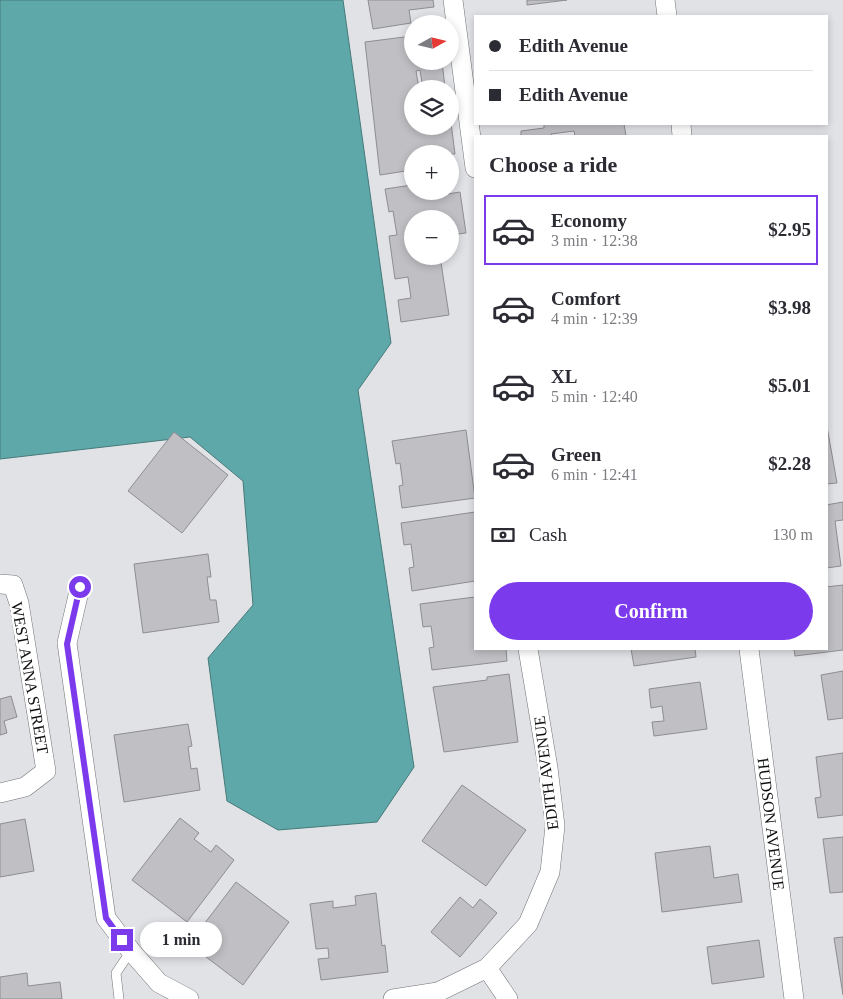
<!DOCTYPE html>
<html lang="en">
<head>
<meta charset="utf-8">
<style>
  body { margin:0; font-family:"Times New Roman",serif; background:#f2f2f3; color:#2b2b33; height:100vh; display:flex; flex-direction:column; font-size:19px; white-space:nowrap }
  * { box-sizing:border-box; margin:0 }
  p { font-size:16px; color:#7c7c81 }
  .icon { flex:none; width:28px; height:28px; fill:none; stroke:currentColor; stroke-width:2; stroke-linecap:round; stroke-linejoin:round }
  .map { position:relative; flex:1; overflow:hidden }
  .details { position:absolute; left:474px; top:135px; width:354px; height:515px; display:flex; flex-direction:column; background:#fff; border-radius:0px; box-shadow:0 2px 8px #0003 }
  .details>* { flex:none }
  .top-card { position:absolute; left:474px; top:15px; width:354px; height:110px; border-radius:0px; box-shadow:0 2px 8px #0003; display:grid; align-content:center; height:110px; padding:0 15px; background:#fff }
  .needle { width:32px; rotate:82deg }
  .controls { position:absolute; left:404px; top:15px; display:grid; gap:10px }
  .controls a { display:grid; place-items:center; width:55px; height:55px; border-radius:50%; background:#fff; box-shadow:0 2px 8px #0003; font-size:25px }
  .end { position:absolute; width:22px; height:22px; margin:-11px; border:6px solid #7c3aed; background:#fff; box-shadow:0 0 0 2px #fff }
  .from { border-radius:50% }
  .bubble { position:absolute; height:35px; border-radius:18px; background:#fff; box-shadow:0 2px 8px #0003; font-size:16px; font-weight:700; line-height:35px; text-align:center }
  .top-card b { display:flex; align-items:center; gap:18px; height:48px; font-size:19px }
  .top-card b+b { border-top:1px solid #e1e1e2 }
  .top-card i { width:12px; height:12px; background:#2b2b33 }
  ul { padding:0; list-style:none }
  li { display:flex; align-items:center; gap:15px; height:70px; margin:0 10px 8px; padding:0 5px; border:2px solid transparent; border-radius:0px }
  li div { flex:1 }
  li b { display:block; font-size:19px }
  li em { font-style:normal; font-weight:700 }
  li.active { border-color:#7c3aed }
  li>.icon { width:45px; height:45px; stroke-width:1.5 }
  h2 { padding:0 15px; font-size:22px; line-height:60px }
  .pay { display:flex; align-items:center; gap:12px; height:55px; padding:0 15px; font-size:19px }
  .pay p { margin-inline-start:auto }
  .primary-button { display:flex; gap:10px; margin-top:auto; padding:10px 15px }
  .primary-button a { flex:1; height:58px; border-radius:30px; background:#7c3aed; color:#fff; font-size:20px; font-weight:700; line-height:58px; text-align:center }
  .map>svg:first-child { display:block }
</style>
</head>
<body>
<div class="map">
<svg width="843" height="999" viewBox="0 0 843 999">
  <rect width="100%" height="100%" fill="#e0e2e6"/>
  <path fill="#5fa8a9" stroke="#467a7a" d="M 0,0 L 343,0 L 391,343 L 358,390 L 414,767 L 377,822 L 278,830 L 227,801 L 208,658 L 253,605 L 243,481 L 190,437 L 0,459 Z"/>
  <g fill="#c0bfc3" stroke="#8e8d91">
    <path d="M 368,0 L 433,0 L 434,7 L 409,10 L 411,23 L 373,29 Z"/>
    <path d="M 527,0 L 567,0 L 527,5 Z"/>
    <path d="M 412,36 L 412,61 L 442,61 L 445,88 L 423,89 L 420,70 L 416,71 L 419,89 L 412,89 L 412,126 L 450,126 L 450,115 L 455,154 L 412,154 L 412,170 L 380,175 L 365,42 Z"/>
    <path d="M 544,124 L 624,124 L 626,136 L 575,136 L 574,131 L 551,134 L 552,136 L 521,136 L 521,131 L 544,128 Z"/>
    <path d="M 412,185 L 412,191 L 434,191 L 435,196 L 460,192 L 466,233 L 450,235 L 450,219 L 442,219 L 442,215 L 434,216 L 434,219 L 412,219 L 412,256 L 440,256 L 449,315 L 401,322 L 398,300 L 411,298 L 408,277 L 395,279 L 389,236 L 397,235 L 393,211 L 389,212 L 385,189 Z"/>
    <path d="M 826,421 L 837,483 L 826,484 Z"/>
    <path d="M 466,430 L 475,498 L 402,508 L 399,486 L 403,485 L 400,463 L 396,464 L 392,441 Z"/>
    <path d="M 174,432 L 228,475 L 182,533 L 128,491 Z"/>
    <path d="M 843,502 L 843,520 L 835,521 L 841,566 L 826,568 L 826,505 Z"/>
    <path d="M 475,512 L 475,581 L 412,591 L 409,568 L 414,567 L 411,544 L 404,545 L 401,523 Z"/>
    <path d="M 208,554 L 211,577 L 207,577 L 210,600 L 216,600 L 219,622 L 143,633 L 134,564 Z"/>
    <path d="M 843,585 L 843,650 L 795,656 L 794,649 L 826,649 L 826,587 Z"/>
    <path d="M 475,597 L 475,649 L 506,649 L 507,661 L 432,670 L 429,648 L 434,647 L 431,626 L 423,627 L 420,604 Z"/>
    <path d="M 631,649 L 695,649 L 696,657 L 634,666 Z"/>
    <path d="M 843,671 L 843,718 L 828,720 L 821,675 Z"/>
    <path d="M 509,674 L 518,742 L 444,752 L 433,687 L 487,680 L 487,677 Z"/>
    <path d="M 700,682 L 707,729 L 654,736 L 652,722 L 664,721 L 662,706 L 651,708 L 649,689 Z"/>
    <path d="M 11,696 L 17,717 L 4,721 L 7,733 L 0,735 L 0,699 Z"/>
    <path d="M 188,724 L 192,746 L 188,747 L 191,769 L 197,768 L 200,790 L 124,802 L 114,735 Z"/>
    <path d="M 843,753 L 843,815 L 818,818 L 815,798 L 821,797 L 816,757 Z"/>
    <path d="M 462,785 L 526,830 L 486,886 L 422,841 Z"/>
    <path d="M 180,818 L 199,833 L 194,839 L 211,852 L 216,845 L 234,860 L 187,922 L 132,880 Z"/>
    <path d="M 25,819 L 34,871 L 0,877 L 0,824 Z"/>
    <path d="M 843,837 L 843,892 L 830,893 L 823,839 Z"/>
    <path d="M 710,846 L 714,878 L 738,874 L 742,902 L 662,912 L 655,853 Z"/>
    <path d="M 236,882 L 289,922 L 243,985 L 189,944 Z"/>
    <path d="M 376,893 L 382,946 L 385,945 L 388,972 L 321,980 L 318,959 L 329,958 L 328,948 L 316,949 L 310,904 L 333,901 L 333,908 L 356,905 L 355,896 Z"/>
    <path d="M 460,897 L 473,908 L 480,899 L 497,913 L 460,957 L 431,932 Z"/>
    <path d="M 843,937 L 843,995 L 834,938 Z"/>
    <path d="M 759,940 L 764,977 L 712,984 L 707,947 Z"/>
    <path d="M 27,973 L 28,986 L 60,982 L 62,999 L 0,999 L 0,977 Z"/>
  </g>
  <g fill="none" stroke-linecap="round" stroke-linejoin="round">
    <g stroke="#717376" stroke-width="10">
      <path id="lane" d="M 119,999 L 116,973 L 131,951"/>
    </g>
    <g stroke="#717376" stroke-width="20">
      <g id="street">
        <path d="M 453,0 L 475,168"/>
        <path d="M 665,0 L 667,16"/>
        <path d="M 681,124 L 682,136"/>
        <path d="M 0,584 L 13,585 L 19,603 L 46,771 L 25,787 L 0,793"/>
        <path d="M 80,587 L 67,643 L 106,918 L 131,951 L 159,983 L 189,999"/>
        <path d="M 749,649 L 794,999"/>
        <path d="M 487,968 L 508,999"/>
        <path d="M 393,999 L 438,992 L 487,968 L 528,924 L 550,872 L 555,826 L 548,768 L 528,649"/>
      </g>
    </g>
    <use href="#lane" stroke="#fff" stroke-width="9"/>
    <use href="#street" stroke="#fff" stroke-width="19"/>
  </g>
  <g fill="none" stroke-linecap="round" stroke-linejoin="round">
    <path stroke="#7c3aed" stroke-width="6" d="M 80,587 L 67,644 L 106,918 L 122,940"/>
  </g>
  <g text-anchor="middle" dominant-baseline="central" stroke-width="5" stroke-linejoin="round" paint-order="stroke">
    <g font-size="16" fill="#0c0d0e" stroke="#fff">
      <text transform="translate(30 678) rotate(80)">WEST ANNA STREET</text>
      <text transform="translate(546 773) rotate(-97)">EDITH AVENUE</text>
      <text transform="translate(771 824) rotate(83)">HUDSON AVENUE</text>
    </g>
  </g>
</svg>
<div class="controls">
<a><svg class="needle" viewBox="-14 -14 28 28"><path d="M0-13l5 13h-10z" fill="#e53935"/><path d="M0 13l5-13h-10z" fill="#7c7c81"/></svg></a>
<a><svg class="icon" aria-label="layers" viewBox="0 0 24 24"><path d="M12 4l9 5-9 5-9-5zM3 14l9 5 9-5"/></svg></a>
<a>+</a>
<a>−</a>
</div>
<i class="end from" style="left:80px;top:587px"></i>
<i class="end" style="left:122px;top:940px"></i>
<div class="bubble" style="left:140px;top:922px;width:82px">1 min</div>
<div class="top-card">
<b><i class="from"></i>Edith Avenue</b>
<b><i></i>Edith Avenue</b>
</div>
<section class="details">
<h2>Choose a ride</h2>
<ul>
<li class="active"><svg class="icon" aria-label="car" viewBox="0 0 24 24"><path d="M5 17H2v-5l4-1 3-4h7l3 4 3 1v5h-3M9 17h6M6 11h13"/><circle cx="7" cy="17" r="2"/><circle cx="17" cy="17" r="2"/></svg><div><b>Economy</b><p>3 min · 12:38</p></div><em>$2.95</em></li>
<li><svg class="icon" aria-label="car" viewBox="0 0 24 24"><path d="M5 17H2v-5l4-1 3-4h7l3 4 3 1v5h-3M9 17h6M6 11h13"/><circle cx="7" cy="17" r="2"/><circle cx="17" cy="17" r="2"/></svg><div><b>Comfort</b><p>4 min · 12:39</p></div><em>$3.98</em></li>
<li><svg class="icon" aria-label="car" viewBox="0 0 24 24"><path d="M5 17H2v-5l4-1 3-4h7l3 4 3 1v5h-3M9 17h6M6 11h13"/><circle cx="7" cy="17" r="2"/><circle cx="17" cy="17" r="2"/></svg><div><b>XL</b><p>5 min · 12:40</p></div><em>$5.01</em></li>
<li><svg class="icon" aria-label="car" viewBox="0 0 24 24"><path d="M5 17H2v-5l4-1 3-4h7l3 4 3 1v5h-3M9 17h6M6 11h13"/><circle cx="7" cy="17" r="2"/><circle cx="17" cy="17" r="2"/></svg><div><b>Green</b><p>6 min · 12:41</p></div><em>$2.28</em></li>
</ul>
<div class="pay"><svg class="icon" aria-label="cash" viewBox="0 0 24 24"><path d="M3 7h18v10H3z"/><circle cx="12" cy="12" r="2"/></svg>Cash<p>130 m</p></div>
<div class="primary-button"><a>Confirm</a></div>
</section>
</div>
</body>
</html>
